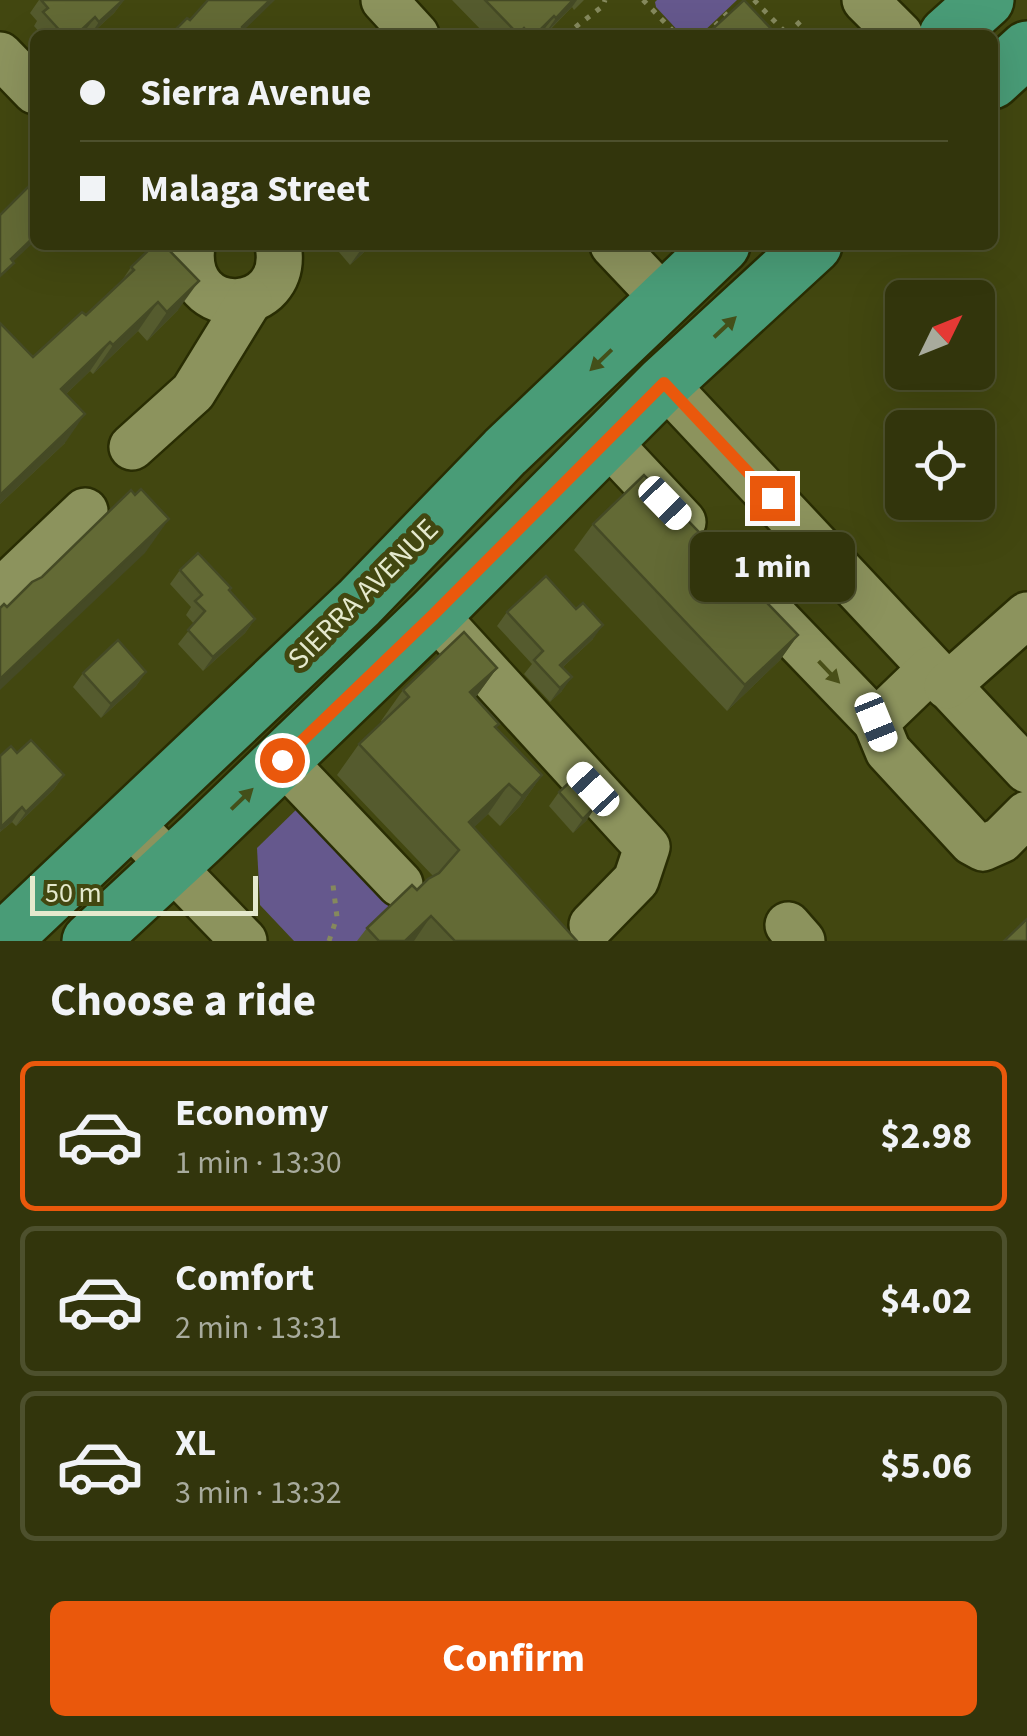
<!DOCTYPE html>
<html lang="en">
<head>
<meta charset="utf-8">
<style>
  body { margin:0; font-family:"Source Sans 3",sans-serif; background:#3a3d15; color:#f1f3f6; height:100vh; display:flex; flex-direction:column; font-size:38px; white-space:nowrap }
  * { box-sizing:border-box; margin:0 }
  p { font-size:32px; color:#a8ab9d }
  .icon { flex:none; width:55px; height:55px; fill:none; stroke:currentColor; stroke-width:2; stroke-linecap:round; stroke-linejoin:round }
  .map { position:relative; height:941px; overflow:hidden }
  .drawer { display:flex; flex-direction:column; background:#32350c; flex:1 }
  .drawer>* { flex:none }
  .hud { position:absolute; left:30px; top:30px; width:968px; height:220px; border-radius:15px; box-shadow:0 10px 40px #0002,0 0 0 2px #4d502d; display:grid; align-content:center; height:220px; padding:0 50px; background:#32350c }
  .needle { width:65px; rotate:47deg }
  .fabs { position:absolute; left:885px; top:280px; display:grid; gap:20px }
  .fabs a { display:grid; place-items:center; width:110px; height:110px; border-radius:15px; background:#32350c; box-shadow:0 10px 40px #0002,0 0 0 2px #4d502d; font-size:50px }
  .scale { position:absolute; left:30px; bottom:25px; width:228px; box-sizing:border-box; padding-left:10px; border:5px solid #e5e9cd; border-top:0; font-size:28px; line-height:35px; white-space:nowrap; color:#e5e9cd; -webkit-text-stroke:8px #424710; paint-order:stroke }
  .end { position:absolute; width:45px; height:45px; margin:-22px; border:12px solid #ea580c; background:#fff; box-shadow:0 0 0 5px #fff }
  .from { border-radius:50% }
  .bubble { position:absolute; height:70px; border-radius:15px; background:#32350c; box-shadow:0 10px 40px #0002,0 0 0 2px #4d502d; font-size:32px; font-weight:700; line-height:70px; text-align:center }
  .car { position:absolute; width:30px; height:60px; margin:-30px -15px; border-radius:12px; box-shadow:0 0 8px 2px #0007; background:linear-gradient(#fff 24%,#345 0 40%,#fff 0 76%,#345 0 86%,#fff 0) }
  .hud b { display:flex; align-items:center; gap:35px; height:95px; font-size:38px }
  .hud b+b { border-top:2px solid #4d502d }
  .hud i { width:25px; height:25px; background:#f1f3f6 }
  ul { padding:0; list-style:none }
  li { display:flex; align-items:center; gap:30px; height:150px; margin:0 20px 15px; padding:0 30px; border:5px solid #4d502d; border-radius:15px }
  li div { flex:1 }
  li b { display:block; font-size:38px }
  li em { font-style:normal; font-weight:700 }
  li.active { border-color:#ea580c }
  li>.icon { width:90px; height:90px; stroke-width:1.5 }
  h2 { padding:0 50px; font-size:45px; line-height:120px }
  .cta { display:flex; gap:20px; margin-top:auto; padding:20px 50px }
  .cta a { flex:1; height:115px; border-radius:15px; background:#ea580c; color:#fff; font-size:40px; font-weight:700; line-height:115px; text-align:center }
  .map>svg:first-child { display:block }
</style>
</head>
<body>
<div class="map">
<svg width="1027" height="941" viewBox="0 0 1027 941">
  <rect width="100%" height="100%" fill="#424710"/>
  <g fill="#65588d">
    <path d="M 657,0 L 737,0 L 700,35 L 682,35 L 656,7 L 655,2 Z"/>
    <path d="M 301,805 L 396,906 L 358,941 L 294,941 L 260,905 L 257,848 Z"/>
  </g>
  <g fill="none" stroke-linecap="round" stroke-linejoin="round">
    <g stroke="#292d03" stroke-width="50">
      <g id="minor">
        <path d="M 384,0 L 416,35"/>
        <path d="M 865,0 L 900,35"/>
        <path d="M 0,55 L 35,91"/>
        <path d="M 192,245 C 181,323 292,318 278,245"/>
        <path d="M 613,245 L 665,300"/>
        <path d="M 664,383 L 1027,770"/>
        <path d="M 606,440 L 683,522"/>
        <path d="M 132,447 L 193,392 L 249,301"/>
        <path d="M 0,592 L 85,511"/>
        <path d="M 752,593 L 876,722"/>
        <path d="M 434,614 L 647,847 L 636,880 L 592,925"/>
        <path d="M 931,669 L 876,722 L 888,751 L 972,842 L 983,848 L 1001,840 L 1027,814"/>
        <path d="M 947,686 L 1027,615"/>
        <path d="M 282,760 L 400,884"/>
        <path d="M 128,821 L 244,941"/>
        <path d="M 788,925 L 802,941"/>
      </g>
    </g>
    <g stroke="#292d03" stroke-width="60">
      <g id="major">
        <path d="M 947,35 L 986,0"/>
        <path d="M 992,81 L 1027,49"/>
        <path d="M 2,941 L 359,603 L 505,452 L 722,245"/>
        <path d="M 90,941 L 200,839 L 434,614 L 664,383 L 814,245"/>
      </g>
    </g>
    <g stroke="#85895d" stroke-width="5" stroke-dasharray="5 8" stroke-linecap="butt">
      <path d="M 643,0 L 677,35"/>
      <path d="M 754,0 L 788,35"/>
      <path d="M 787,34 L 805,17"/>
      <path d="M 565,35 L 603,6 L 605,0"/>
      <path d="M 706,35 L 730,11 L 736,17"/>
      <path d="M 329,941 L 337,917 L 333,885"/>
    </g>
    <use href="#minor" stroke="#8c935d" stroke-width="45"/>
    <use href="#major" stroke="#499c77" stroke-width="55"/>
  </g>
  <g fill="#555b2e">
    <path d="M 39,0 L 124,0 L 114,13 L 90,35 L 86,31 L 82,35 L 42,35 L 34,26 L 37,21 L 30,13 Z"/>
    <path d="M 452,0 L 584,0 L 574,10 L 572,7 L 545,35 L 486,35 Z"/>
    <path d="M 333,245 L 372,245 L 350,265 Z"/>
    <path d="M 131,267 L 178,310 L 147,341 L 138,331 L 93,374 L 90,371 L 66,394 L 65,443 L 0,504 L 0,323 L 33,357 L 86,315 L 121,282 Z"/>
    <path d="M 593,524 L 798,635 L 780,660 L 727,711 L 574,550 Z"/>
    <path d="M 180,570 L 229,591 L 255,619 L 245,633 L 203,671 L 178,644 L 194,624 L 186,615 L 191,607 L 170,584 Z"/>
    <path d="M 507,612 L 593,639 L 563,667 L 562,691 L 550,702 L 524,674 L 532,664 L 497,626 Z"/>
    <path d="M 497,668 L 475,698 L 499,724 L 496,728 L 542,775 L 520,806 L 500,826 L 488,814 L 474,827 L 577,941 L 357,941 L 367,928 L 433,876 L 337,775 L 359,744 L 382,722 L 381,721 L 403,690 Z"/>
    <path d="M 146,672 L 136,686 L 101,718 L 73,687 L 83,673 Z"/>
    <path d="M 17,753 L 64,775 L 54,789 L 16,826 L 12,822 L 0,832 L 0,756 Z"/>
    <path d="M 559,792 L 587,820 L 573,833 L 549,806 Z"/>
  </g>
  <g fill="#454a25">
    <path d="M 124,0 L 114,13 L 90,35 L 99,22 Z"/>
    <path d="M 270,0 L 275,0 L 239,35 L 236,35 L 242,27 Z"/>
    <path d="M 573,0 L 577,0 L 572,7 L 544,35 L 556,18 Z"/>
    <path d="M 554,16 L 540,35 L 535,35 Z"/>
    <path d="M 95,17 L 82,35 L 76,35 Z"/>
    <path d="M 35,236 L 35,241 L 1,273 L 11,259 Z"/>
    <path d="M 367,245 L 372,245 L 350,265 L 360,251 Z"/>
    <path d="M 199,281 L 178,310 L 147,341 L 167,312 Z"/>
    <path d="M 158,302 L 138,331 L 93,374 L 113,345 Z"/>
    <path d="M 110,342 L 90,371 L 41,418 L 61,389 Z"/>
    <path d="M 85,414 L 65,443 L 0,504 L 0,495 Z"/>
    <path d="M 169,519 L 145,553 L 0,690 L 0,679 Z"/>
    <path d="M 255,619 L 245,633 L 203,671 L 213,657 Z"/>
    <path d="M 603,625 L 593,639 L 550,679 L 560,665 Z"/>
    <path d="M 798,635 L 780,660 L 727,711 L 745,685 Z"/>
    <path d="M 497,668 L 475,698 L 470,692 Z"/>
    <path d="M 146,672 L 136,686 L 101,718 L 111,704 Z"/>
    <path d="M 572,677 L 562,691 L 550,702 L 560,688 Z"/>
    <path d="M 64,775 L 54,789 L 16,826 L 26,812 Z"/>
    <path d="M 542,775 L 520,806 L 500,826 L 522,796 Z"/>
    <path d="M 509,784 L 488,814 L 455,846 L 469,822 Z"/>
    <path d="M 596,806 L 587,820 L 573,833 L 583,819 Z"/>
    <path d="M 22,807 L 12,822 L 0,832 L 1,827 Z"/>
    <path d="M 431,916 L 414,941 L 405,941 Z"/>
  </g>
  <g fill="#636a35" stroke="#454a25" stroke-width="2.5">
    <path d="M 41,0 L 123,0 L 99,22 L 95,17 L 76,35 L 64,35 L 43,12 L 48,8 Z"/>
    <path d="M 208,0 L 270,0 L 242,27 L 242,30 L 237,35 L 170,35 L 187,18 L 190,20 Z"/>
    <path d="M 485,0 L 573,0 L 556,18 L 554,16 L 535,35 L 530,35 L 524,28 L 518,34 Z"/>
    <path d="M 744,0 L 777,35 L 706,35 Z"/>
    <path d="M 35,180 L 35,236 L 11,259 L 14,263 L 0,276 L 0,215 Z"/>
    <path d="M 154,245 L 164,245 L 199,281 L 167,312 L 158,302 L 113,345 L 110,342 L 61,389 L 85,414 L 0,495 L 0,323 L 33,357 L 82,312 L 86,315 L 134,270 L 131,267 Z"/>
    <path d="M 355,245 L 367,245 L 360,251 Z"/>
    <path d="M 644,475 L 798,635 L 745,685 L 593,524 Z"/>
    <path d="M 141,489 L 169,519 L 0,679 L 0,608 L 4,604 L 7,607 L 32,582 L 42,577 L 131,490 L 135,495 Z"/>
    <path d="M 198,553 L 231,588 L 229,590 L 255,619 L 213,657 L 188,630 L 205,611 L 195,601 L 202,595 L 180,570 Z"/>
    <path d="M 546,576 L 576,609 L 583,603 L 603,625 L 560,665 L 572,677 L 560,688 L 534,660 L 543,651 L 507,612 Z"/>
    <path d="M 464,632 L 497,668 L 470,692 L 499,724 L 495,727 L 542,775 L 522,796 L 509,784 L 469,822 L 577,941 L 455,941 L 431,916 L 405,941 L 379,941 L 367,928 L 412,885 L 417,890 L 428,879 L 439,873 L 459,850 L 359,744 L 409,697 L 403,690 Z"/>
    <path d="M 118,640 L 146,672 L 111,704 L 83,673 Z"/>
    <path d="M 31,740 L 64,775 L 26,812 L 22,807 L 1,827 L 0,756 L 11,746 L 17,753 Z"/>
    <path d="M 572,780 L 596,806 L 583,819 L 559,792 Z"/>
    <path d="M 1027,919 L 1027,941 L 1004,941 Z"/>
  </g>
  <defs><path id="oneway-solid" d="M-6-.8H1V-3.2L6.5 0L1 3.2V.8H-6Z" transform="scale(2.5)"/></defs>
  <g fill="#43501a">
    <use href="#oneway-solid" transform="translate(725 327) rotate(-43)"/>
    <use href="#oneway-solid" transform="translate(601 360) rotate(136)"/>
    <use href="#oneway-solid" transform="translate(242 799) rotate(-44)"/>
  </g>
  <use fill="#494f18" href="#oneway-solid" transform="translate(829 672) rotate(46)"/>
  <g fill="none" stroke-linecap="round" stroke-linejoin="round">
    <path stroke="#ea580c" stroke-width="12" d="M 282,760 L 434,614 L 664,383 L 772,498"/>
  </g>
  <g text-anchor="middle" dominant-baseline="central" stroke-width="10" stroke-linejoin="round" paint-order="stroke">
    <g font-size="30" fill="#e5e9cd" stroke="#424710">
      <text transform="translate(363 594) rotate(-45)">SIERRA AVENUE</text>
    </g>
  </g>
</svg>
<div class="fabs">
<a><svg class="needle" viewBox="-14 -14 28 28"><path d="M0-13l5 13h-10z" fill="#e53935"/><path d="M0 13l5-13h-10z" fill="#a8ab9d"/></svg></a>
<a><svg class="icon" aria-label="locate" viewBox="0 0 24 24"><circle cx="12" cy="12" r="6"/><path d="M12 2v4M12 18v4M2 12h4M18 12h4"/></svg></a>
</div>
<div class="scale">50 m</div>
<i class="end from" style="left:282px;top:760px"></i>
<i class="end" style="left:772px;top:498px"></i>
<div class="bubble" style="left:690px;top:532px;width:165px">1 min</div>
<i class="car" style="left:665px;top:503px;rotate:136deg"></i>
<i class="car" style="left:876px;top:722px;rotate:158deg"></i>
<i class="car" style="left:593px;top:789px;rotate:317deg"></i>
<div class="hud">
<b><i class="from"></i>Sierra Avenue</b>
<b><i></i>Malaga Street</b>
</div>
</div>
<section class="drawer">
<h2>Choose a ride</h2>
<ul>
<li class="active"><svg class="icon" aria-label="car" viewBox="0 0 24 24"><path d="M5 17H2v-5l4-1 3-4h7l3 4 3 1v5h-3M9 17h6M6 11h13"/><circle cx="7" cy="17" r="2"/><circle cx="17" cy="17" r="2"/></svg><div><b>Economy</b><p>1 min · 13:30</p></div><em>$2.98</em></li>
<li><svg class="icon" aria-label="car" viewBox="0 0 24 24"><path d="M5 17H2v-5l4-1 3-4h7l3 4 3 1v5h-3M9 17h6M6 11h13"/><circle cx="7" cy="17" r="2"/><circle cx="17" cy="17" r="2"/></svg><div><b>Comfort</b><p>2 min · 13:31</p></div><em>$4.02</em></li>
<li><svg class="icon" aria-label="car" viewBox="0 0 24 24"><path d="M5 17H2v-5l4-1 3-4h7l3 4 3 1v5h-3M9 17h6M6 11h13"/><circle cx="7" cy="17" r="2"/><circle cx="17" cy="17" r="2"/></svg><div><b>XL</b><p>3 min · 13:32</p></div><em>$5.06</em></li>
</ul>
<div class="cta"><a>Confirm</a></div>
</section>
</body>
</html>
